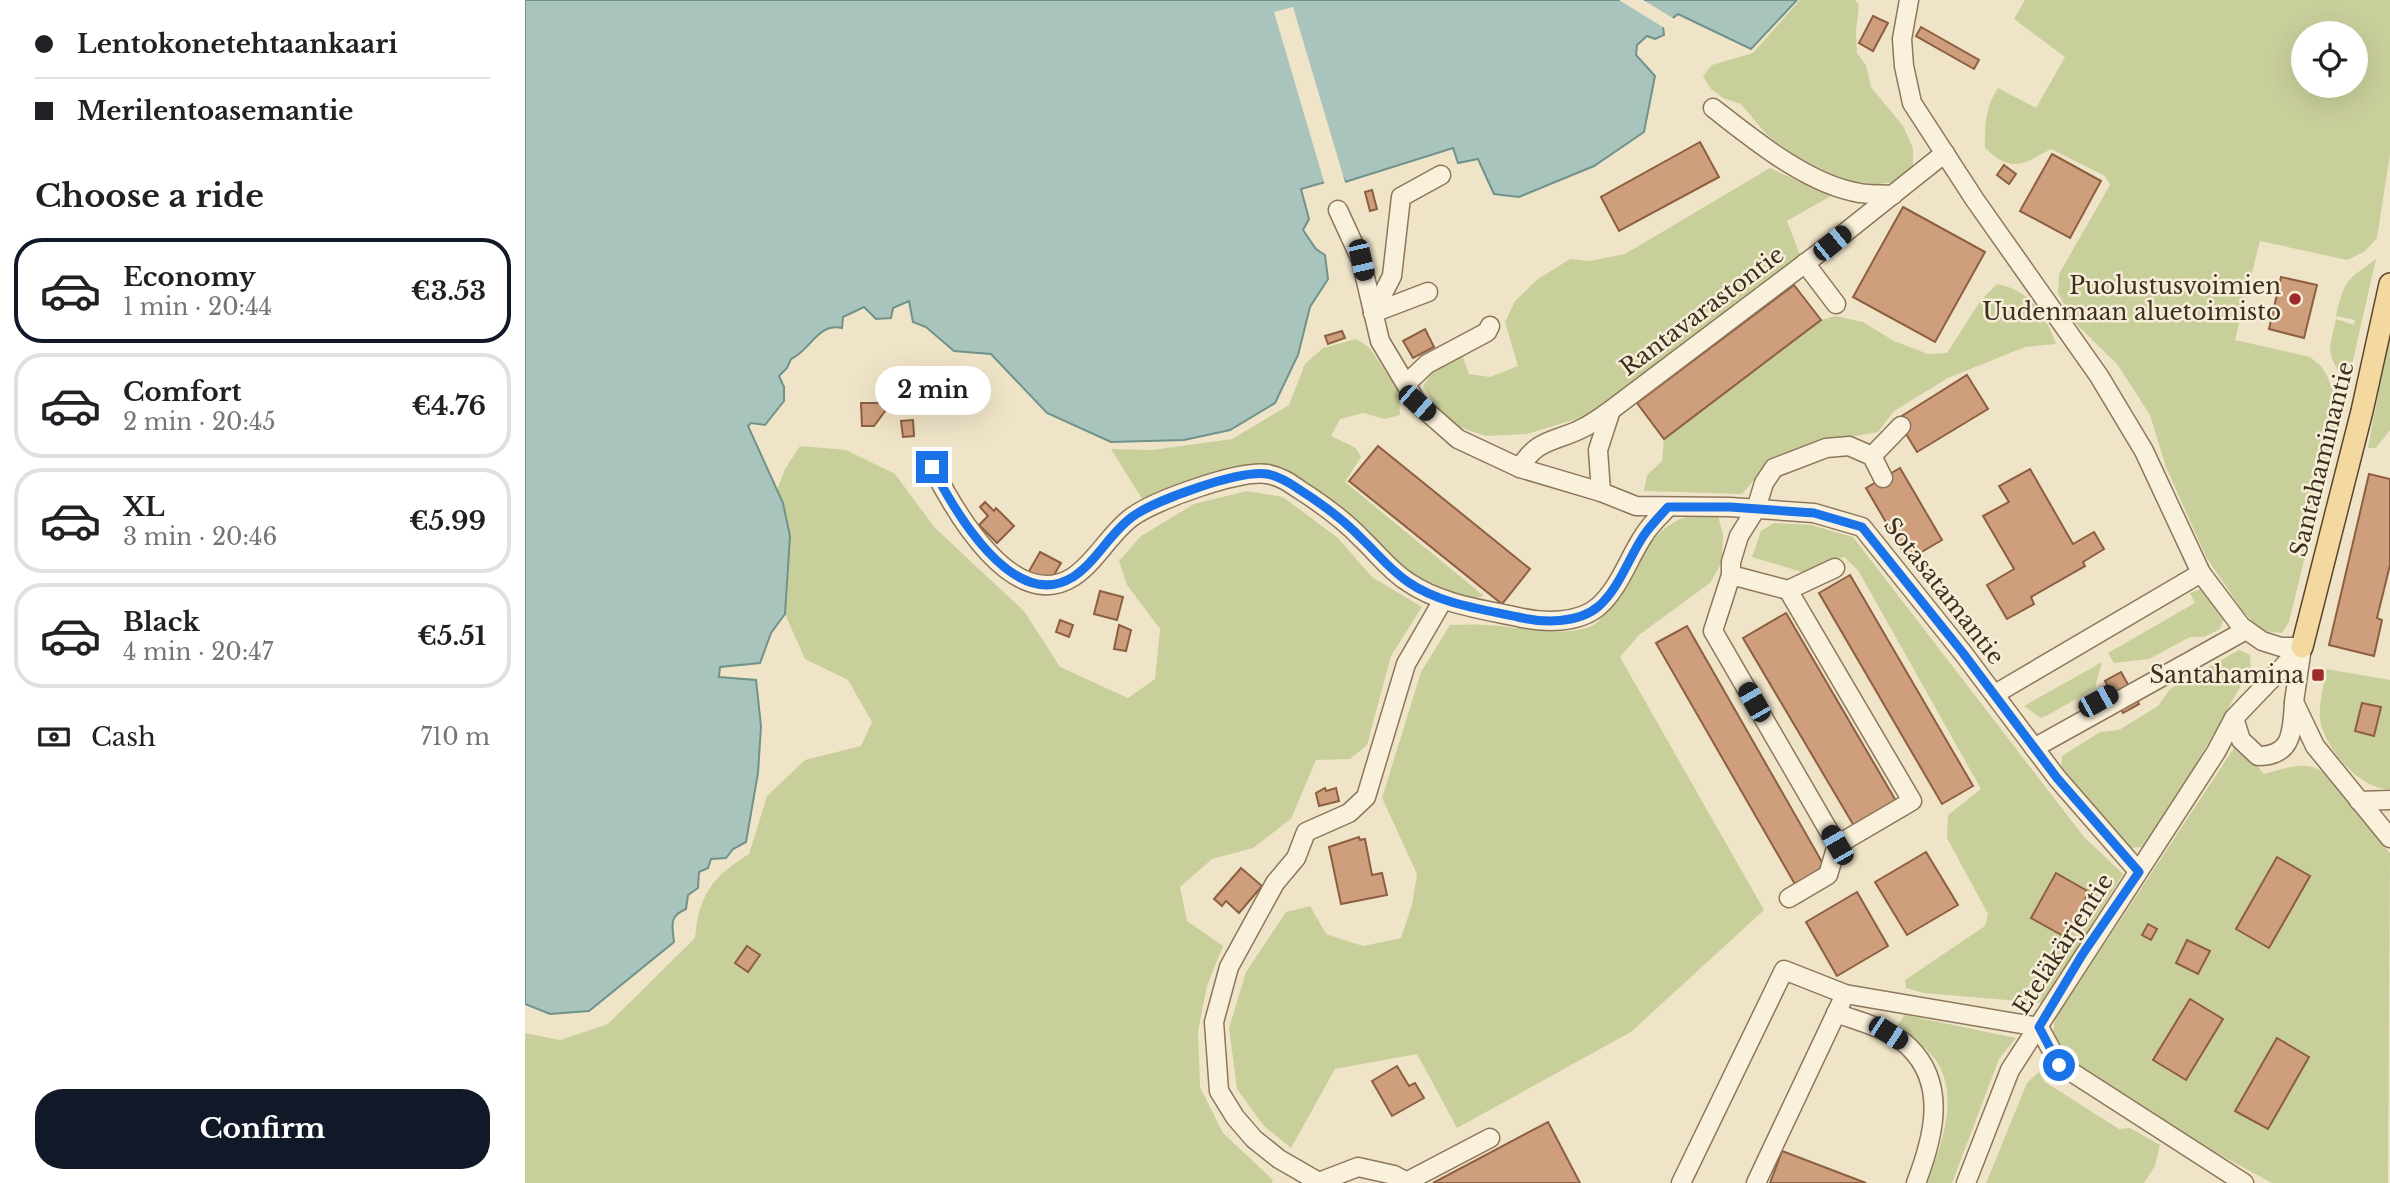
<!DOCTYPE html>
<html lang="en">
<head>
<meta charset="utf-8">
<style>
  body { margin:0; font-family:"Libre Baskerville",serif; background:#f6f6f6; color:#202124; height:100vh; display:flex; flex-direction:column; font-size:26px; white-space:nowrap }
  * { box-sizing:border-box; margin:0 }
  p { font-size:23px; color:#757577 }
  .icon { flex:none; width:38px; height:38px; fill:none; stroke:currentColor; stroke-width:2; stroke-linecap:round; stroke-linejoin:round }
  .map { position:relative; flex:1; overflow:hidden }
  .drawer { display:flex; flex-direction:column; background:#fff; width:525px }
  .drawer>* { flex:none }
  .banner { display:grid; align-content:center; height:154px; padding:0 35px; background:#fff }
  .fabs { position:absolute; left:1766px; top:21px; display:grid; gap:14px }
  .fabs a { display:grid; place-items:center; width:77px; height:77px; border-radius:50%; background:#fff; box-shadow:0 7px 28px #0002; font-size:35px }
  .end { position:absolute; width:32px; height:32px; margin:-16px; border:9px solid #1a73e8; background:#fff; box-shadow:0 0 0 4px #fff }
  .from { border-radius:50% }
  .bubble { position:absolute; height:49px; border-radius:24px; background:#fff; box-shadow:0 7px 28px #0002; font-size:23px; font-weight:800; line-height:49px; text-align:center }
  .car { position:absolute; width:21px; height:42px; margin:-21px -10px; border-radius:9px; box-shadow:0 0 5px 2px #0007; background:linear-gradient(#222 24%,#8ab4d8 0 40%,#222 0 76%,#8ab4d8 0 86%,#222 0) }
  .banner b { display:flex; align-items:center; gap:24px; height:66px; font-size:26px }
  .banner b+b { border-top:2px solid #e0e0e0 }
  .banner i { width:18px; height:18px; background:#202124 }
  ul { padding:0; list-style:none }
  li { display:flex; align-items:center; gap:21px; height:105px; margin:0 14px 10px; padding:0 21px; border:4px solid #e0e0e0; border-radius:28px }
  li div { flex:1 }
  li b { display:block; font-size:26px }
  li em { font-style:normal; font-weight:800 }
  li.selected { border-color:#111827 }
  li>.icon { width:63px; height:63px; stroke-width:1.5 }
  h2 { padding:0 35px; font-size:32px; line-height:84px }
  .pay { display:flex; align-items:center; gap:18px; height:77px; padding:0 35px; font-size:26px }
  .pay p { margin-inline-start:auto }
  .button { display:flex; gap:14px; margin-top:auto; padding:14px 35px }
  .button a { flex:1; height:80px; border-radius:28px; background:#111827; color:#fff; font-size:28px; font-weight:800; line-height:80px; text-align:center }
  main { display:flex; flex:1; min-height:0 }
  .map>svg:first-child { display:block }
</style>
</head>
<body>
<main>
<section class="drawer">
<div class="banner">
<b><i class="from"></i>Lentokonetehtaankaari</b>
<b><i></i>Merilentoasemantie</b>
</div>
<h2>Choose a ride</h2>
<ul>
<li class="selected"><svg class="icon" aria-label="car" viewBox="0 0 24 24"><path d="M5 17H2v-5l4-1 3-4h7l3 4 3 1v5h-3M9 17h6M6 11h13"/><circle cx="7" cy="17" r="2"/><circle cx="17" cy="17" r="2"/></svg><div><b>Economy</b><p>1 min · 20:44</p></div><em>€3.53</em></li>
<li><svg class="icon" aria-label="car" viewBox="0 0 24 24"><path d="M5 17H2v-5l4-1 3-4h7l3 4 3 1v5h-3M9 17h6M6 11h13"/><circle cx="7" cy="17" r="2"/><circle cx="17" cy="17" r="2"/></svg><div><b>Comfort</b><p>2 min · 20:45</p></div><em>€4.76</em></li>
<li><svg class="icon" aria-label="car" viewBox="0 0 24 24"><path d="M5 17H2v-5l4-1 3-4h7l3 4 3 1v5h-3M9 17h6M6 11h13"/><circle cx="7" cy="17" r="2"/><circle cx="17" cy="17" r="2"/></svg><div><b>XL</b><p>3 min · 20:46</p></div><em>€5.99</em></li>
<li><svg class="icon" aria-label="car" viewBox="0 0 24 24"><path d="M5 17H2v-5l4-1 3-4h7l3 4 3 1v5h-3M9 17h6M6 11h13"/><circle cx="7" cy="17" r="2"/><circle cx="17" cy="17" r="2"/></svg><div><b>Black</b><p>4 min · 20:47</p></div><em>€5.51</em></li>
</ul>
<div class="pay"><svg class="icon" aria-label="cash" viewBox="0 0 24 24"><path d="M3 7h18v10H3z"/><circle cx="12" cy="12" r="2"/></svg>Cash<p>710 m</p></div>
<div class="button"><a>Confirm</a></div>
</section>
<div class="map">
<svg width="1865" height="1183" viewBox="0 0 1865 1183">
  <rect width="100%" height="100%" fill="#f0e4c8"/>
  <g fill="#c9cf9b" fill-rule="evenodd">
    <path d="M 1275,0 L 1330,0 L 1334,5 L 1331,31 L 1332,53 L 1341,65 L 1346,87 L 1378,126 L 1388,148 L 1388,167 L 1370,182 L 1353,184 L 1326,181 L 1302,172 L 1272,157 L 1242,135 L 1216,104 L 1198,98 L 1185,88 L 1178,76 L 1187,65 L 1228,53 Z"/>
    <path d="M 1500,0 L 1865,0 L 1865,154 L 1852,238 L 1839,252 L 1822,260 L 1735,241 L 1710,340 L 1785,357 L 1797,367 L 1803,378 L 1811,400 L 1814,417 L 1764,622 L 1757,633 L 1739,631 L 1729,623 L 1717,610 L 1681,557 L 1641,467 L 1625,415 L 1592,364 L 1549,322 L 1533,293 L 1534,274 L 1585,185 L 1580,176 L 1526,149 C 1497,165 1486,173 1460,148 C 1460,126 1460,107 1473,88 L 1511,108 L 1540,57 L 1489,19 ZM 1778,33 L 1830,33 L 1830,86 L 1778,86 Z"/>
    <path d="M 1245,168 L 1306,196 L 1262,221 L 1275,255 L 1097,391 L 1058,417 L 1002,434 L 961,436 L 934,427 L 913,409 L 898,386 L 912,366 L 936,352 L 944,374 L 965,377 L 993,366 L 980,322 L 990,301 L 1013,279 L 1045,259 L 1064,261 L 1100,254 Z"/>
    <path d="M 1851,259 L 1823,382 L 1821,382 C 1801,353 1803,353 1811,319 L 1829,325 L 1830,320 L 1811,316 C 1819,280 1822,280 1851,259 Z"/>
    <path d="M 1472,284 C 1505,290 1520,314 1531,344 L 1500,347 L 1423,378 L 1369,411 L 1353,432 L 1282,445 L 1249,457 L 1217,494 L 1119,491 L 1122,475 L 1137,461 L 1139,439 L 1296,320 L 1311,316 L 1338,322 L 1369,341 L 1403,354 L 1422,353 L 1456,300 Z"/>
    <path d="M 1865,329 L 1865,430 L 1851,448 L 1843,448 Z"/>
    <path d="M 831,339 L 844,347 L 874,392 L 875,415 L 860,419 L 838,413 L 815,419 L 806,436 L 831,448 L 836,457 L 820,482 L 959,596 L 945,598 L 910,589 L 876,569 L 847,536 L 799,495 L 767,476 L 739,465 L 689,471 L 619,502 L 586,449 L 627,450 L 707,439 L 764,405 L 780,364 L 798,348 Z"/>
    <path d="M 275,446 L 321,450 L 370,474 L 410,528 L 499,611 L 535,667 L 603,698 L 630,679 L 635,629 L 602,585 L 594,561 L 616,536 L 669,504 L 722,491 L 758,497 L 813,538 L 847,577 L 897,607 L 866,656 L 842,745 L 825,759 L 791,760 L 766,819 L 728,848 L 687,859 L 655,887 L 662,921 L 698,946 L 682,986 L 673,1031 L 675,1087 L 698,1133 L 748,1180 L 747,1183 L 0,1183 L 0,1033 L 35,1040 L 83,1024 L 170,938 C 174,894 188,876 224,854 L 242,796 L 280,760 L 336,746 L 347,722 L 323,680 L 280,659 L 260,614 L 265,536 L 252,490 L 260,469 Z"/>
    <path d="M 1173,514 L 1193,516 L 1198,534 L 1197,562 L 1185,583 L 1114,635 L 1095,657 L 1239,910 L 1106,1032 L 932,1128 L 892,1054 L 810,1069 L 766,1148 L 738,1125 L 712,1089 L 704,1028 L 721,972 L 761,912 L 785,906 L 801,934 L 838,946 L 876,938 L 887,905 L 892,874 L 857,798 L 896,672 L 925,625 C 936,625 947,624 958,625 C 988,625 1044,640 1070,624 C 1074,621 1078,616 1082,612 C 1115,577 1118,523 1173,514 Z"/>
    <path d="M 1249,523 L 1286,525 L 1328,537 L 1559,837 L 1598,874 L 1518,1003 L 1399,993 L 1381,988 L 1380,980 L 1460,926 L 1463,914 L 1422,838 L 1423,815 L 1456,789 L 1333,570 L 1319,557 L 1277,572 L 1227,557 L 1236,531 Z"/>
    <path d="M 1676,589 L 1683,592 L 1699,618 L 1695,629 L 1679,637 L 1665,637 L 1624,659 L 1589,663 L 1583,653 L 1670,603 L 1665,593 Z"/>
    <path d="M 1714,650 L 1725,655 L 1726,668 L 1653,796 L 1618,847 L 1604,848 L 1536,770 L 1537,756 L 1575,732 L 1594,730 L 1633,706 L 1645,689 Z"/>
    <path d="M 1577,662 L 1570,688 L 1523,715 L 1516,718 L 1499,706 Z"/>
    <path d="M 1801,669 L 1865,680 L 1865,789 C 1836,790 1804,752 1796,725 C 1792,708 1799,686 1801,669 Z"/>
    <path d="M 1715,746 L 1739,774 C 1760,769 1780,759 1799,773 L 1865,853 L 1863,1183 L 1747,1183 L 1684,1149 L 1544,1060 L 1528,1034 L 1530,1019 L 1709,748 Z"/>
    <path d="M 1380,1015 L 1491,1038 L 1474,1059 L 1427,1183 L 1402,1183 C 1415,1148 1433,1104 1415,1067 C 1409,1054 1385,1034 1373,1025 Z"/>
    <path d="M 1514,1072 L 1520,1082 L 1594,1129 L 1605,1128 L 1635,1145 L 1630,1166 L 1619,1183 L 1461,1183 L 1502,1083 Z"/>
  </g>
  <path fill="#a9c4bc" stroke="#6f938a" stroke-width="2" d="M 0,0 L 1272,0 L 1226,49 L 1153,14 L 1138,26 L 1139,35 L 1130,39 L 1122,36 L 1112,45 L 1111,55 L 1130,76 L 1119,132 L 1069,166 L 994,197 L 969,194 L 953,159 L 933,163 L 928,148 L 820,182 L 818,177 L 776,189 L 784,219 L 778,230 L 791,249 L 800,255 L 803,279 L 785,307 L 773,355 L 750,403 L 705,430 L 659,440 L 586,442 L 522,413 L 466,354 L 429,351 L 401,327 L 388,322 L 384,301 L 368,308 L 366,318 L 351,319 L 339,307 L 318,317 L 317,328 C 293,322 286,350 266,359 L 262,368 L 254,376 L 259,387 L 259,401 L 240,425 L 226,423 L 223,426 L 258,503 L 265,536 L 260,614 L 246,633 L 235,663 L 195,667 L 194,677 L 231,680 L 236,726 L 233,773 L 221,842 L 208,849 L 201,858 L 186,859 L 183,868 L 174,872 L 173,888 L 163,895 L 161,909 C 144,916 147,925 149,942 L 64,1011 L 25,1014 L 0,1004 Z"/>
  <g fill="#f0e4c8">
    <path d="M 1094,0 L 1118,0 L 1151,20 L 1141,29 Z"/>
    <path d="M 768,7 L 820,182 L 821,186 L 816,181 L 800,185 L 749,12 Z"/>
  </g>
  <g fill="#cf9f7d" stroke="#8d5f41" stroke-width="2">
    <path d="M 1348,16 L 1363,23 L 1348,51 L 1334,43 Z"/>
    <path d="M 1396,27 L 1454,60 L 1449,69 L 1391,36 Z"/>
    <path d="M 1175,142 L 1194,177 L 1094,231 L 1076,197 Z"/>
    <path d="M 1527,154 L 1576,181 L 1545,238 L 1495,211 Z"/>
    <path d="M 1479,165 L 1491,174 L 1484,184 L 1472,175 Z"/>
    <path d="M 847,190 L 852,209 L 845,211 L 840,192 Z"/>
    <path d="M 1378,207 L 1460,252 L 1410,342 L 1328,297 Z"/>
    <path d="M 1756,277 L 1792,285 L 1779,338 L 1744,329 Z"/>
    <path d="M 1269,285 L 1296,320 L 1139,439 L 1112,403 Z"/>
    <path d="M 900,329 L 909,347 L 888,358 L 878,341 Z"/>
    <path d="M 817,331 L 820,338 L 803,344 L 800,336 Z"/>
    <path d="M 1442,375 L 1463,409 L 1392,452 L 1372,419 Z"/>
    <path d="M 353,399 L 366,399 L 366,403 L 349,426 L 337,426 L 336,403 L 353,403 Z"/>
    <path d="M 388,420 L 389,436 L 378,437 L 376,421 Z"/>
    <path d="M 853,446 L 1005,569 L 977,604 L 824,481 Z"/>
    <path d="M 1375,468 L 1417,540 L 1383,560 L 1341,488 Z"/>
    <path d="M 1505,469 L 1548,544 L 1569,532 L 1579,549 L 1558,562 L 1560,566 L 1506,597 L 1509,604 L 1482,619 L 1462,585 L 1489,569 L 1458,516 L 1484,502 L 1474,486 Z"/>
    <path d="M 1844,474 L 1865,479 L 1865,565 L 1852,618 L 1857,620 L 1849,656 L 1804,645 Z"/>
    <path d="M 460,502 L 469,511 L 471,508 L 489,526 L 472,543 L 454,525 L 463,516 L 455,507 Z"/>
    <path d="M 515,552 L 536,563 L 524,584 L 503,573 Z"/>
    <path d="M 1325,575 L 1448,786 L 1417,804 L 1294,593 Z"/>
    <path d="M 575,591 L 598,597 L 592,620 L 569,614 Z"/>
    <path d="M 1261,613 L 1371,801 L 1329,826 L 1218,638 Z"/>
    <path d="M 535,620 L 548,625 L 544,637 L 531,632 Z"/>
    <path d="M 594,625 L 606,630 L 601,651 L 589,649 Z"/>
    <path d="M 1162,626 L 1301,869 L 1271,886 L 1131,643 Z"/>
    <path d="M 1596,672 L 1614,704 L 1598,713 L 1580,681 Z"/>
    <path d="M 1837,703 L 1856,707 L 1849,736 L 1830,731 Z"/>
    <path d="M 800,788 L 801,791 L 811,788 L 814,801 L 794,806 L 791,793 Z"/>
    <path d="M 834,837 L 835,840 L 840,839 L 847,875 L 857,873 L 862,895 L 816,904 L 804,847 Z"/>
    <path d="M 1401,852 L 1433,905 L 1382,935 L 1350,882 Z"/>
    <path d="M 1752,857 L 1785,876 L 1744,948 L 1711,929 Z"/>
    <path d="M 716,868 L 737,886 L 714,913 L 701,901 L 697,906 L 689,899 Z"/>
    <path d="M 1531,873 L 1564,892 L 1540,937 L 1506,918 Z"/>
    <path d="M 1332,892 L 1363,946 L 1312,976 L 1281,922 Z"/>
    <path d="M 1623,924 L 1632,929 L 1626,940 L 1617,935 Z"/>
    <path d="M 1662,940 L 1685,951 L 1673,974 L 1651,963 Z"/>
    <path d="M 222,946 L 235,955 L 223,972 L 210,963 Z"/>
    <path d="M 1665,999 L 1698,1019 L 1661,1080 L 1628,1060 Z"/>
    <path d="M 1752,1038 L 1784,1057 L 1743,1129 L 1710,1111 Z"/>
    <path d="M 872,1066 L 884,1086 L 890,1083 L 899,1098 L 867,1116 L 847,1081 Z"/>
    <path d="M 1023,1122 L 1055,1183 L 908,1183 Z"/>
    <path d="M 1257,1151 L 1341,1183 L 1245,1183 Z"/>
  </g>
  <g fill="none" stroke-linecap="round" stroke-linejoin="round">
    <g stroke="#8d765c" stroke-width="21">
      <g id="minor">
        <path d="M 1384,0 L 1377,39 L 1379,66 L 1387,103 L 1450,200 L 1574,376 L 1619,451 L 1676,573 L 1716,626 L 1737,641 L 1756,647 L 1777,647"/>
        <path d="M 1188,108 C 1228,139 1283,185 1335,193 C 1346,195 1357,194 1368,195"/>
        <path d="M 813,210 L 836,260 L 855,341 L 892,403 L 933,439 L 995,468 L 1076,492 L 1111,506 L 1205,507 L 1289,513 L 1337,527 L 1438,653 L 1532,778 L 1613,871"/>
        <path d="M 1280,263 L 1311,304"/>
        <path d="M 848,313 L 867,276 L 876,197 L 916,175"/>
        <path d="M 848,313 L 903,292"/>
        <path d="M 881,384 L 902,364 L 962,332 L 965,326"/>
        <path d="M 1347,456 L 1376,426"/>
        <path d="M 407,467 C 429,510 488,615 548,577 C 571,562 585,533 607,517 C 630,500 714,470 742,474 C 755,476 765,483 775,490 C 797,504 819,520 837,539 C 853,554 864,570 883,582 C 915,604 956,609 993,617 C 1018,623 1054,624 1074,606 C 1095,587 1104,557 1119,535 C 1125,525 1135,516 1143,507"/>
        <path d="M 995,468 C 1012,438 1031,442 1058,428 C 1068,423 1077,416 1086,410 L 1307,243 L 1420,153"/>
        <path d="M 1076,492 L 1073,450 L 1086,410"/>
        <path d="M 1206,575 L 1263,590 L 1387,801 L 1312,845 L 1188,631 L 1206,575 L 1206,562 L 1214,536 L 1231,509 L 1239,483 L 1249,468 L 1301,448 L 1324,446 L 1347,456 L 1358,478"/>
        <path d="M 1263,590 L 1310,568"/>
        <path d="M 1777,647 L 1769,702 L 1790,746 L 1865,838"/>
        <path d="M 1470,694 L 1676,573"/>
        <path d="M 1709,718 L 1716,740 L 1733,756 C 1768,756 1767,731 1769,703"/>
        <path d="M 1509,748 L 1721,630"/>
        <path d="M 1834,801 L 1865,800"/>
        <path d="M 1264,898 L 1303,875 L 1312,845"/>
        <path d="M 1311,1013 C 1335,1022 1366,1029 1384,1047 C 1423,1085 1408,1139 1391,1183"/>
        <path d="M 883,1181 L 965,1138"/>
        <path d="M 884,1183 L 869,1175 L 833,1167 L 794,1182 L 754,1159 L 729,1139 L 710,1117 L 694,1091 L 689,1022 L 704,967 L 750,883 L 771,858 L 781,832 L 824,813 L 841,797 L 881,664 L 918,600"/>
        <path d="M 1156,1183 L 1259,970 L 1320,994 L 1514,1027 L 1534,1064 L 1719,1183"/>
        <path d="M 1231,1183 L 1316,1003"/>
        <path d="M 1441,1183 L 1485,1070 L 1691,752 L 1709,718 L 1777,647"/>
      </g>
    </g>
    <g stroke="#5b4430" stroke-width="24">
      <path id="major" d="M 1777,647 L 1837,411 L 1865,284"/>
    </g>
    <use href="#minor" stroke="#faf1dc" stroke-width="18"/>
    <use href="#major" stroke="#f3d9a0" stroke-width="21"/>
  </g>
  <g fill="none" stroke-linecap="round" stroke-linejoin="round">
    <path stroke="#1a73e8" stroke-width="9" d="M 407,467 C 429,510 488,614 548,577 C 571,562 585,533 607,517 C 630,500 714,470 742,474 C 754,476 765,483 775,490 C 797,504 819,520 837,539 C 853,554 864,569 883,582 C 915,604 956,609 993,617 C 1018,623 1053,624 1074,606 C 1095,587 1104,557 1119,535 C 1126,525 1135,516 1143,507 L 1205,507 L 1289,513 L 1337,527 L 1438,653 L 1532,778 L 1614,872 L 1557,955 L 1514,1027 L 1534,1065"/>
  </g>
  <g fill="#9e2a2b" stroke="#f7eed8" stroke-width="2.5">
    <circle cx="1770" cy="299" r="7"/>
    <rect x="1786" y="668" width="14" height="14" rx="3.5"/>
  </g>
  <g text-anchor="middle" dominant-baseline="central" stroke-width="5" stroke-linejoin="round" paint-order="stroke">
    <g font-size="23" fill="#3d2e20" stroke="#f7eed8" text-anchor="end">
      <text x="1756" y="286">Puolustusvoimien<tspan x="1756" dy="26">Uudenmaan aluetoimisto</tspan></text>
      <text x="1779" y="675">Santahamina</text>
    </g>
    <g font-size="23" fill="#3d2e20" stroke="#f7eed8">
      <text transform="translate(1177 311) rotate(-37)">Rantavarastontie</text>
      <text transform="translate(1797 459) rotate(-76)">Santahaminantie</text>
      <text transform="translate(1419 591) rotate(52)">Sotasatamantie</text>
      <text transform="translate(1538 944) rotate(-57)">Eteläkärjentie</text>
    </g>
  </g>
</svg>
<div class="fabs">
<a><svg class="icon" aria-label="locate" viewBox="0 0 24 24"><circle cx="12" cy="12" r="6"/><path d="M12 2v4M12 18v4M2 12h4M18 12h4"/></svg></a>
</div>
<i class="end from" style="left:1534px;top:1065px"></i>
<i class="end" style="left:407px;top:467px"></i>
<div class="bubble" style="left:350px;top:366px;width:116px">2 min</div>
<i class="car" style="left:1307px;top:243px;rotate:51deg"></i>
<i class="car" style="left:836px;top:260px;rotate:167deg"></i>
<i class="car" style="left:892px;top:403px;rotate:131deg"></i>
<i class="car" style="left:1573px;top:701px;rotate:61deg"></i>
<i class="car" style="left:1229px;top:702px;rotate:330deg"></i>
<i class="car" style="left:1312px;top:845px;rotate:330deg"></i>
<i class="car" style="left:1363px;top:1033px;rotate:123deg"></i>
</div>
</main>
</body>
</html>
